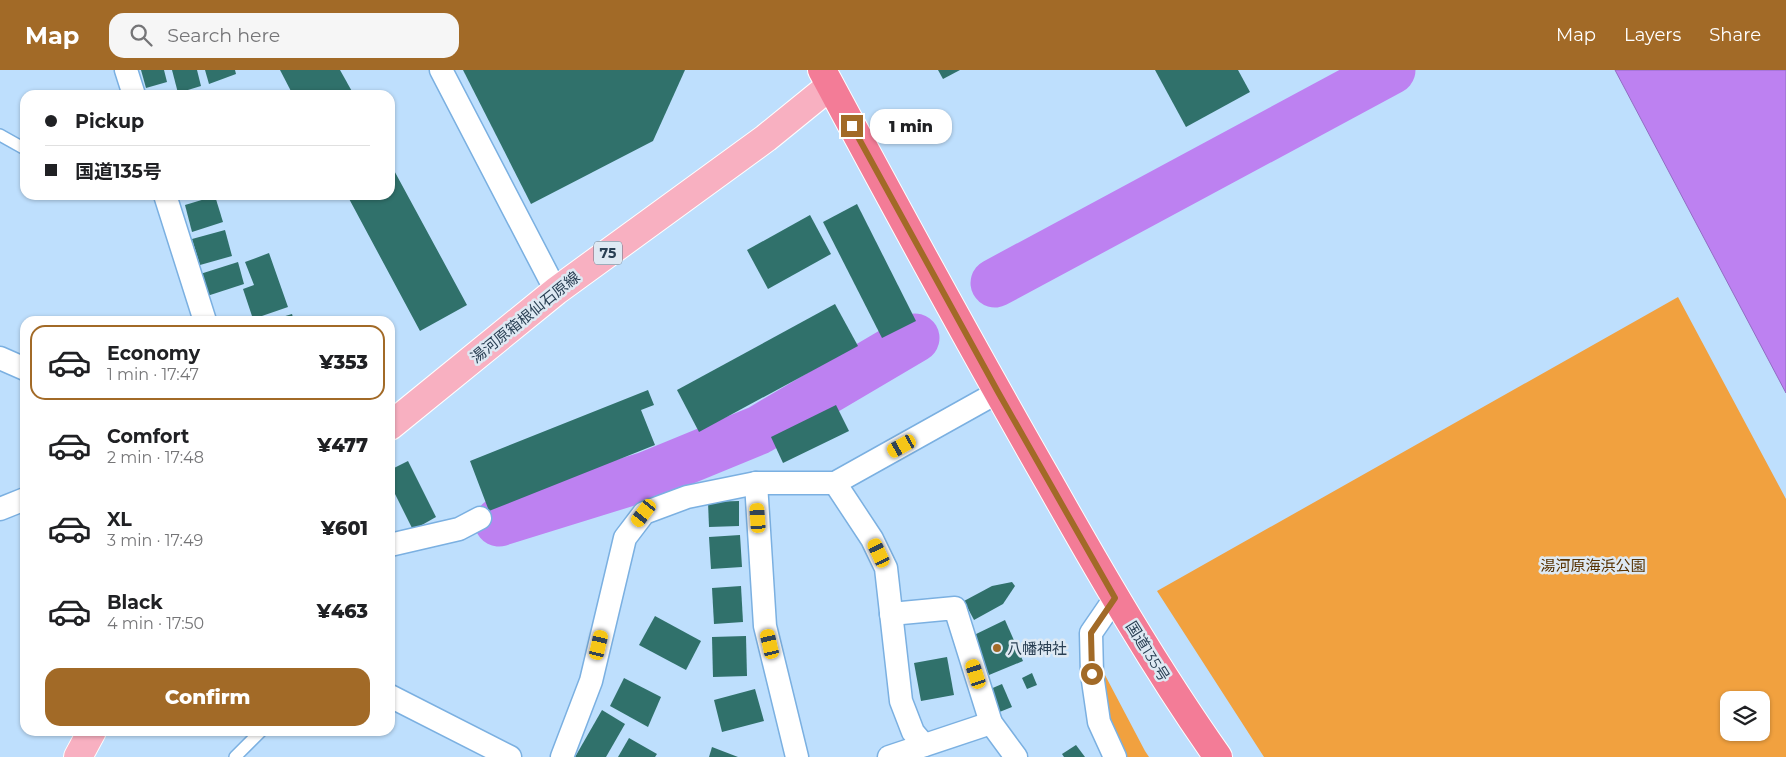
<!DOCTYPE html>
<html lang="en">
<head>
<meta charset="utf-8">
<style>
  body { margin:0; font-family:Montserrat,"Noto Sans JP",sans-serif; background:#f6f6f6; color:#202124; height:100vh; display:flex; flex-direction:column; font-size:19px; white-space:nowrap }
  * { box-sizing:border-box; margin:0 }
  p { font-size:16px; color:#757577 }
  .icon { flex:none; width:28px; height:28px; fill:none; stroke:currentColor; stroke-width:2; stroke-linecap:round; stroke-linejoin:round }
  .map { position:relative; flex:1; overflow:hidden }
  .side { position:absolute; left:20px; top:246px; width:375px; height:420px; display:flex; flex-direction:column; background:#fff; border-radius:15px; box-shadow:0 1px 4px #0004 }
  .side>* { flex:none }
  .guide { position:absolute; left:20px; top:20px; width:375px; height:110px; border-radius:15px; box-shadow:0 1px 4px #0004; display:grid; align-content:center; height:110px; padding:0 25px; background:#fff }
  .fabs { position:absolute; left:1720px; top:621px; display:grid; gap:10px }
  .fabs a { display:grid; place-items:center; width:50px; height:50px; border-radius:10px; background:#fff; box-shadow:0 1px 4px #0004; font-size:25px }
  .end { position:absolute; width:22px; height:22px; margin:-11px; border:6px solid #a26a27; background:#fff; box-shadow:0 0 0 2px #fff }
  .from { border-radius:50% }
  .bubble { position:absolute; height:35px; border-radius:15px; background:#fff; box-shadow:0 1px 4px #0004; font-size:16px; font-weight:800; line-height:35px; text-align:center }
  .car { position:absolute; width:15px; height:30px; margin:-15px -8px; border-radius:6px; box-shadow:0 0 4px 1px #0007; background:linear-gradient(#f5c518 24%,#345 0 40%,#f5c518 0 76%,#345 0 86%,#f5c518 0) }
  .guide b { display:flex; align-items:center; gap:18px; height:48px; font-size:19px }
  .guide b+b { border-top:1px solid #e0e0e0 }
  .guide i { width:12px; height:12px; background:#202124 }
  ul { padding:9px 0 0; list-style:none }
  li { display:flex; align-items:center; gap:15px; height:75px; margin:0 10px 8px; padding:0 15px; border:2px solid transparent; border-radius:15px }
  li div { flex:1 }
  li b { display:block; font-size:19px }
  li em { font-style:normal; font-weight:800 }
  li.active { border-color:#a26a27 }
  li>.icon { width:45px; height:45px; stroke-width:1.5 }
  .primary-button { display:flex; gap:10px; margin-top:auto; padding:10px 25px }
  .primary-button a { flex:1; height:58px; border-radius:15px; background:#a26a27; color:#fff; font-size:20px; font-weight:800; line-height:58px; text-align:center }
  header { display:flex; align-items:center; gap:30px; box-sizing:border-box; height:70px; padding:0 25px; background:#a26a27; color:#fff }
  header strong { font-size:24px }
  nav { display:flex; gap:28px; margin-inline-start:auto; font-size:18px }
  .search { width:350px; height:45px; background:#f6f6f6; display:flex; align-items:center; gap:12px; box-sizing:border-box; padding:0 18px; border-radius:15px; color:#757577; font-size:19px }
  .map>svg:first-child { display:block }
</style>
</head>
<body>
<header>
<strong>Map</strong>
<div class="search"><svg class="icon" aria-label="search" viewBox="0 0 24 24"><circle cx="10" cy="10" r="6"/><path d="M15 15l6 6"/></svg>Search here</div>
<nav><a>Map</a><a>Layers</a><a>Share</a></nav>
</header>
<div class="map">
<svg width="1786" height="687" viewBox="0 0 1786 687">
  <rect width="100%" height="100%" fill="#bedffd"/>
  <g fill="#f1a13f" fill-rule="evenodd">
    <path d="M 1678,227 L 1786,429 L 1786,687 L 1264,687 L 1157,521 ZM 1729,630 L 1761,630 L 1761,662 L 1729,662 Z"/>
    <path d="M 1096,588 L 1145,681 L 1149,687 L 1122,687 L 1103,651 Z"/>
  </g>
  <path fill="#bd81f1" stroke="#916dc2" d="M 1615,0 L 1786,0 L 1786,323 Z"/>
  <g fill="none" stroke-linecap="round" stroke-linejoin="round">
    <g stroke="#bd81f1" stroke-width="49">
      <path d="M 995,213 L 1391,0"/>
      <path d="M 499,452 L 647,406 L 759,360 L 915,268"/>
    </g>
  </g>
  <g fill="#30716b">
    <path d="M 141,0 L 164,0 L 167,12 L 146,18 Z"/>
    <path d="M 172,0 L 197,0 L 201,16 L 178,23 Z"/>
    <path d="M 205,0 L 235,0 L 236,4 L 209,14 Z"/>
    <path d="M 280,0 L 340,0 L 354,25 L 293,25 Z"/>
    <path d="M 463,0 L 685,0 L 653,71 L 531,134 Z"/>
    <path d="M 938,0 L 960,0 L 943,9 Z"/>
    <path d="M 1155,0 L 1238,0 L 1250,22 L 1186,57 Z"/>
    <path d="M 390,93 L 467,235 L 420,261 L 347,125 L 390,125 Z"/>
    <path d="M 215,126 L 223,152 L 192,162 L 185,135 Z"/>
    <path d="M 857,134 L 916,251 L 882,268 L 823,152 Z"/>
    <path d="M 810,145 L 831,184 L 768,219 L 747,180 Z"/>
    <path d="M 225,160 L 232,186 L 200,195 L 192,169 Z"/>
    <path d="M 269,183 L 288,237 L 253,249 L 243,219 L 254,215 L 245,192 Z"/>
    <path d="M 238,192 L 244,214 L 204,227 L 197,205 Z"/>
    <path d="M 835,234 L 858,276 L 699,362 L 677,320 Z"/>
    <path d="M 292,244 L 294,251 L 269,251 Z"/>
    <path d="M 648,320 L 654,335 L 641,340 L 655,375 L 489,441 L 470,391 Z"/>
    <path d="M 836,335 L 849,361 L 783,393 L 771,367 Z"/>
    <path d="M 408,391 L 436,447 L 413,460 L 390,414 L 390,400 Z"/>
    <path d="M 739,431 L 739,456 L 709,457 L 708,432 Z"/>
    <path d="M 740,465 L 742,497 L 711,499 L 709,467 Z"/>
    <path d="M 1012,512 L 1015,516 L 1003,534 L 974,550 L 964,531 L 992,516 Z"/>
    <path d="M 741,516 L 743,552 L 714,554 L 712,518 Z"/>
    <path d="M 655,546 L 701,571 L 686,600 L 639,575 Z"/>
    <path d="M 1005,550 L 1023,591 L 989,605 L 972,566 Z"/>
    <path d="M 746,566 L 747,606 L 713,607 L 712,567 Z"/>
    <path d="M 947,587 L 954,625 L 921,631 L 914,593 Z"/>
    <path d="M 1032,603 L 1037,615 L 1027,619 L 1022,608 Z"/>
    <path d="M 624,608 L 661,627 L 648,657 L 610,636 Z"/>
    <path d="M 1002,614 L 1012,637 L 997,643 L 988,620 Z"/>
    <path d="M 755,619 L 764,651 L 722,662 L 714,630 Z"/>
    <path d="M 602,640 L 625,654 L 606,687 L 575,687 Z"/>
    <path d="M 629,668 L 657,684 L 655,687 L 618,687 Z"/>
    <path d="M 1076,675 L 1085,687 L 1064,687 L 1062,684 Z"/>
    <path d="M 712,677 L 738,687 L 709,687 Z"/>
  </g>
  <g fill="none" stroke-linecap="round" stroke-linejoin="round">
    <g stroke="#7bb0e1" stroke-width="14">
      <g id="lane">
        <path d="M 0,65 L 25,79"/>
        <path d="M 235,687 L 261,661"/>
      </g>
    </g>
    <g stroke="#7bb0e1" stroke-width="25">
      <g id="street">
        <path d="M 126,0 L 134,25"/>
        <path d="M 441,0 L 556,221"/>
        <path d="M 165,125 L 205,251"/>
        <path d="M 0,288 L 25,299"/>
        <path d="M 756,413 L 765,556 L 797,687"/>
        <path d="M 835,413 L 872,469 L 886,498 L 901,631 L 913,662 L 924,675"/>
        <path d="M 0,439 L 25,429"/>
        <path d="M 390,475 L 459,459 L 480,448"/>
        <path d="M 891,544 L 955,538 L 991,653 L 1016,687"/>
        <path d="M 390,626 L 510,687"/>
        <path d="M 562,687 L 591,611 L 625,468 L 644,443 L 687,427 L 756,413 L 835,413 L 998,322"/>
        <path d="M 889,687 L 991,653"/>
        <path d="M 1115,687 L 1099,652 L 1092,604 L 1091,563 L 1115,528"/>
      </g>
    </g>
    <g stroke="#fff" stroke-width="30">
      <g id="primary">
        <path d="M 390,356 L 556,221 L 766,68 L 830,16"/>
        <path d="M 78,687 L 92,661"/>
      </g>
    </g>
    <g stroke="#fff" stroke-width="30">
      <path id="highway" d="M 822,0 C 896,138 971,276 1049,412 C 1102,506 1156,599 1218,687"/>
    </g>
    <use href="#lane" stroke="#fff" stroke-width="11"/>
    <use href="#street" stroke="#fff" stroke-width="22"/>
    <use href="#primary" stroke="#f8b0c1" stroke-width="28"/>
    <use href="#highway" stroke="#f37c97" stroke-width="28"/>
  </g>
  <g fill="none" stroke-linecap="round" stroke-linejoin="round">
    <path stroke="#a26a27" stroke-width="6" d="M 852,56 L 998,322 L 1115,528 L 1091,563 L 1092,604"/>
  </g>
  <circle fill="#a26a27" stroke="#dee9f3" stroke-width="2" cx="997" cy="578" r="5"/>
  <g text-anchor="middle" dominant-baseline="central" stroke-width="5" stroke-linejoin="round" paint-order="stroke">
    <rect fill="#dee9f3" stroke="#5f7283" stroke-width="1" x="594" y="171.5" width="28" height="23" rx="4"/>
    <g font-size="14" font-weight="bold" fill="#293f53">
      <text x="608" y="183">75</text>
    </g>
    <g font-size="15" fill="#293f53" stroke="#dee9f3">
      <text transform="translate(525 247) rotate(-39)">湯河原箱根仙石原線</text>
      <text transform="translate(1148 581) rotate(58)">国道135号</text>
    </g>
    <g font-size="15" fill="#563100" stroke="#dee9f3">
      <text x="1593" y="495">湯河原海浜公園</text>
    </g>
    <g font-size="15" fill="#293f53" stroke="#dee9f3" text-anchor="start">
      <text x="1007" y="578">八幡神社</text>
    </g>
  </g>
</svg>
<div class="fabs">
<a><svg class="icon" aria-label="layers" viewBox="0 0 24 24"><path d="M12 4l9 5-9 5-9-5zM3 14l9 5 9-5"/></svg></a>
</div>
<i class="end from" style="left:1092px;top:604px"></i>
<i class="end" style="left:852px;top:56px"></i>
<div class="bubble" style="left:870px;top:39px;width:82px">1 min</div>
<i class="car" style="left:902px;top:376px;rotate:241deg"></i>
<i class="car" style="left:644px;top:443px;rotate:217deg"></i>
<i class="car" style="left:758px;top:448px;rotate:356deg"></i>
<i class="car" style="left:879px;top:483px;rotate:335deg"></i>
<i class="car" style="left:770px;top:574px;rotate:347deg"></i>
<i class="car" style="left:599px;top:575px;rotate:13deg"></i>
<i class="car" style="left:976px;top:604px;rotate:342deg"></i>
<div class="guide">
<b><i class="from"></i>Pickup</b>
<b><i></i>国道135号</b>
</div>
<section class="side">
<ul>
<li class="active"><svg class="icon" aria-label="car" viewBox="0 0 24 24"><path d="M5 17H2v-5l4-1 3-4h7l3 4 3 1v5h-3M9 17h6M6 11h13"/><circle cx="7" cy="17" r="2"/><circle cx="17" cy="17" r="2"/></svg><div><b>Economy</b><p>1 min · 17:47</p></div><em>¥353</em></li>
<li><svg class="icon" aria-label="car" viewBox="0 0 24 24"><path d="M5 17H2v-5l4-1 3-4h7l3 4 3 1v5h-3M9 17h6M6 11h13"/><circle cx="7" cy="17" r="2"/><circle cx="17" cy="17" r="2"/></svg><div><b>Comfort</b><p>2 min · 17:48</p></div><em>¥477</em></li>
<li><svg class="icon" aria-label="car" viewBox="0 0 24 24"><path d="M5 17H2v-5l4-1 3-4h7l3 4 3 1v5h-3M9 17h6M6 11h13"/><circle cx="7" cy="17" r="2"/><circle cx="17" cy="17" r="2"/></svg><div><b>XL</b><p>3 min · 17:49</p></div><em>¥601</em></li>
<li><svg class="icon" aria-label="car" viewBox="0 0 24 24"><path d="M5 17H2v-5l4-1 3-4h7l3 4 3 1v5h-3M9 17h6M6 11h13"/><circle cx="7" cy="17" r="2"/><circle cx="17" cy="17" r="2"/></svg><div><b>Black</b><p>4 min · 17:50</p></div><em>¥463</em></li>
</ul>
<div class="primary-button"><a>Confirm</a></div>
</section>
</div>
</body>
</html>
